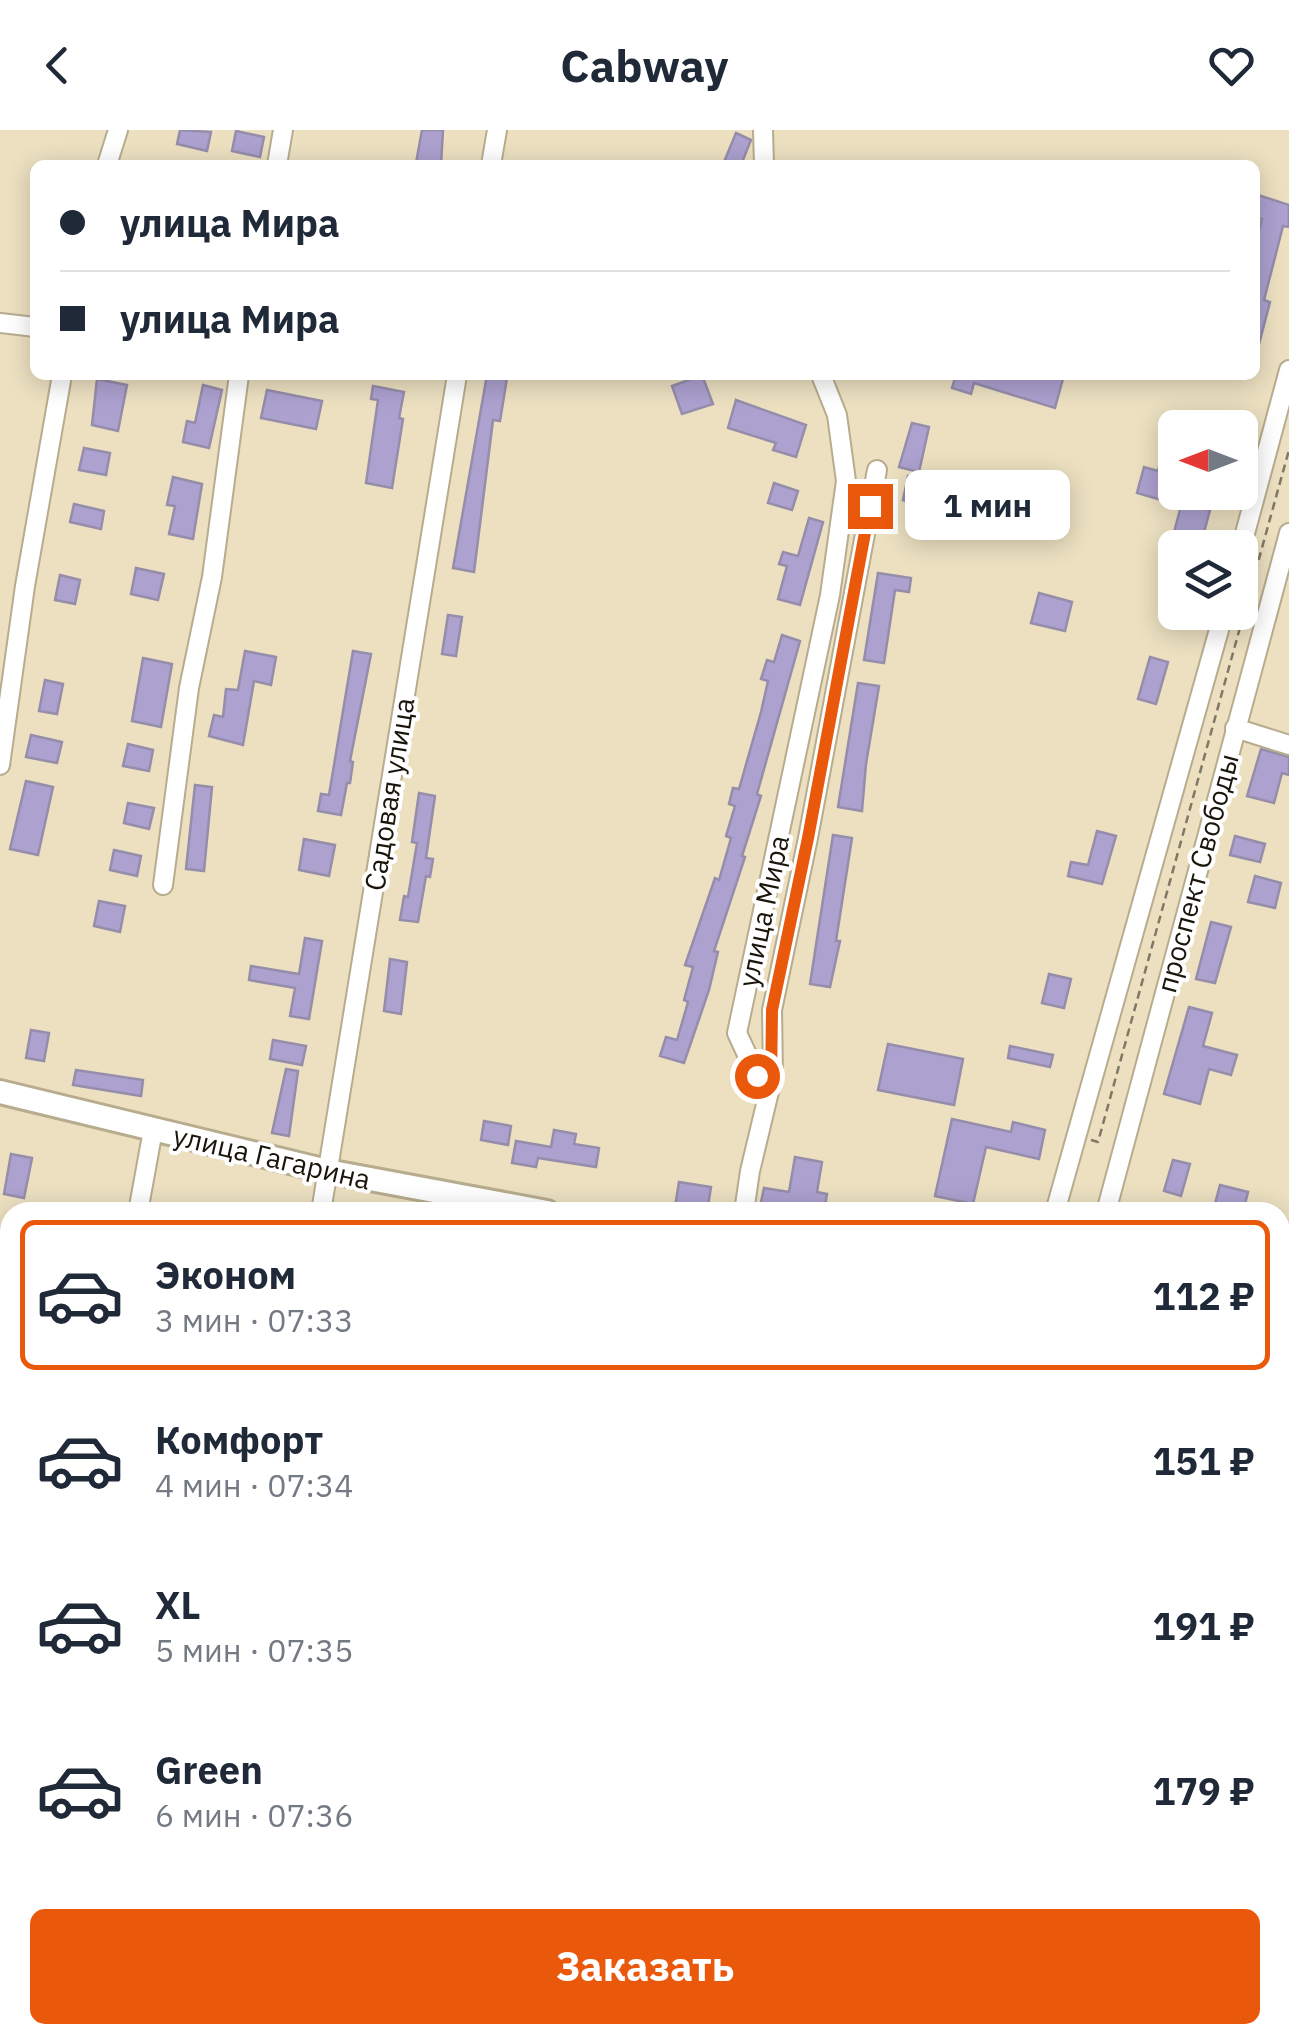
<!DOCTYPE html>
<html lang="ru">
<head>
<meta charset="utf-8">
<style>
  body { margin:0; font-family:"IBM Plex Sans",sans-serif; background:#f2f2f3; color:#1f2937; height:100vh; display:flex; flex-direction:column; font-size:38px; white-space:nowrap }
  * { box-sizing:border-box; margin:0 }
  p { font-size:32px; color:#747a83 }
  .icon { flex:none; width:55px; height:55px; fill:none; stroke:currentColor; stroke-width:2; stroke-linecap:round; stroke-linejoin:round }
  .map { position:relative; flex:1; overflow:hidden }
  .side { position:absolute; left:0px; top:1072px; width:1290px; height:842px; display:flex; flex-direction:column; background:#fff; border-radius:30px 30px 0 0; box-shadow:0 5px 25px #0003 }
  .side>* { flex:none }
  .hud { position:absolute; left:30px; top:30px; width:1230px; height:220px; border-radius:15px; box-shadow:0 5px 25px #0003; display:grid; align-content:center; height:220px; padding:0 30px; background:#fff }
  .needle { width:65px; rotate:270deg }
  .buttons { position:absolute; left:1158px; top:280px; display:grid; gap:20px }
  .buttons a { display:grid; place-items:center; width:100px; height:100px; border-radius:15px; background:#fff; box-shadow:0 5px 25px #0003; font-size:50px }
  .end { position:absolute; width:45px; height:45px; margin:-22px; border:12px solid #ea580c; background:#fff; box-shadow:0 0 0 5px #fff }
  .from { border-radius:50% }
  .bubble { position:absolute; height:70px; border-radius:15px; background:#fff; box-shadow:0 5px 25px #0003; font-size:32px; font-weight:700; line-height:70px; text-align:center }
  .hud b { display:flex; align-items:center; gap:35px; height:95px; font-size:38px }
  .hud b+b { border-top:2px solid #e0e1e3 }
  .hud i { width:25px; height:25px; background:#1f2937 }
  ul { padding:18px 0 0; list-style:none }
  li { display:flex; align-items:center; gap:30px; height:150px; margin:0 20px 15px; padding:0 10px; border:5px solid transparent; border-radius:15px }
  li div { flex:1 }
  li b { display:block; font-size:38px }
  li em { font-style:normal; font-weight:700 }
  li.selected { border-color:#ea580c }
  li>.icon { width:90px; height:90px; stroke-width:1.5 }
  .primary-button { display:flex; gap:20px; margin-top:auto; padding:20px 30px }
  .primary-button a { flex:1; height:115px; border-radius:15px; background:#ea580c; color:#fff; font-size:40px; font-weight:700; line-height:115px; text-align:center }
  header { display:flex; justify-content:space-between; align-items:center; height:130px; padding:0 30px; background:#fff; font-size:45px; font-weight:700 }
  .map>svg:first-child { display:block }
</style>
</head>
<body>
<header><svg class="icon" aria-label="back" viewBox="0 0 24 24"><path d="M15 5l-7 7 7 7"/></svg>Cabway<svg class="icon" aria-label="heart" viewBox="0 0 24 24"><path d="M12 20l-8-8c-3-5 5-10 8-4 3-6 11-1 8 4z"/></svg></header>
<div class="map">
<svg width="1289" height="1913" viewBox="0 0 1289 1913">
  <rect width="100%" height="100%" fill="#ece0c1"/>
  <g fill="#aca1cf" stroke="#958daa" stroke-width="2.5">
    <path d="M 180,0 L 211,2 L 207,21 L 177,14 Z"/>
    <path d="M 422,0 L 443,0 L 441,35 L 416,33 Z"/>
    <path d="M 236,1 L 264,7 L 260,27 L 232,21 Z"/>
    <path d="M 736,3 L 751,10 L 741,35 L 724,32 Z"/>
    <path d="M 1255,64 L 1289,75 L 1289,97 L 1283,96 L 1264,170 L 1270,172 L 1259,214 L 1255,213 L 1255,115 L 1262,89 L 1255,87 Z"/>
    <path d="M 487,245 L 507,248 L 500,291 L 493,290 L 474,442 L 453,438 Z"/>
    <path d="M 702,245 L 713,274 L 682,284 L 672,256 Z"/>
    <path d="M 956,245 L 1064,245 L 1055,278 L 974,253 L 971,264 L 952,258 Z"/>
    <path d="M 97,249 L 127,255 L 118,301 L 92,295 Z"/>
    <path d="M 203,255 L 222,260 L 209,318 L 183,312 L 187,291 L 195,293 Z"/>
    <path d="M 373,256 L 404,262 L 399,288 L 403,289 L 392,358 L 366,353 L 378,270 L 371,269 Z"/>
    <path d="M 267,260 L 322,271 L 316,299 L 261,288 Z"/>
    <path d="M 736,270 L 806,295 L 796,327 L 773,320 L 776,313 L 728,298 Z"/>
    <path d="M 912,293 L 929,297 L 919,342 L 899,337 Z"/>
    <path d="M 1164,316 L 1175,319 L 1175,374 L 1137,363 L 1144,337 L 1158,341 Z"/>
    <path d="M 84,318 L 110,323 L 106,345 L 79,340 Z"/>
    <path d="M 908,346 L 945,355 L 940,379 L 903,370 Z"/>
    <path d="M 173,347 L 202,354 L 193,409 L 169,404 L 175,376 L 167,375 Z"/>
    <path d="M 774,353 L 798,361 L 792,380 L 768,373 Z"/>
    <path d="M 1182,372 L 1210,380 L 1200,417 L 1172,410 Z"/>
    <path d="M 74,374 L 104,381 L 101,399 L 70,392 Z"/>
    <path d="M 809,388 L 823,392 L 800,475 L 778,469 L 787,436 L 779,434 L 783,422 L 798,426 Z"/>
    <path d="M 136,438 L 164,444 L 158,470 L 131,464 Z"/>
    <path d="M 878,443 L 911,448 L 909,462 L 895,460 L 884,533 L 864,530 Z"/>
    <path d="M 60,445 L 80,450 L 75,474 L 55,470 Z"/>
    <path d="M 1039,463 L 1072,472 L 1065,501 L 1031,493 Z"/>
    <path d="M 448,485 L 462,487 L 456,526 L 442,524 Z"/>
    <path d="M 782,505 L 800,511 L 757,664 L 761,666 L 742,726 L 745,727 L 714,821 L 718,822 L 709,860 L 684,933 L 660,926 L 666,907 L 677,910 L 688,872 L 684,870 L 693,837 L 685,835 L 715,748 L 719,750 L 731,708 L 726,706 L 735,676 L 729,674 L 733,658 L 739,659 L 761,582 L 768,551 L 761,549 L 767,530 L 774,532 Z"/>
    <path d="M 245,521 L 276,527 L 271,555 L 254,551 L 243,615 L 209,606 L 214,585 L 223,587 L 226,559 L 238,560 Z"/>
    <path d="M 353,521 L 371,524 L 350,631 L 353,632 L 350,653 L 347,653 L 341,685 L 318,681 L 321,664 L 329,665 Z"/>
    <path d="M 1150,527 L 1168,532 L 1156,574 L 1138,569 Z"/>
    <path d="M 143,528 L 172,534 L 161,597 L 132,591 Z"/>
    <path d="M 45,550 L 63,554 L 57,584 L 39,581 Z"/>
    <path d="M 858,553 L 879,556 L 866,634 L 862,681 L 838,677 Z"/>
    <path d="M 31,605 L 62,612 L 57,633 L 26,627 Z"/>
    <path d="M 128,614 L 153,620 L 149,641 L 123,636 Z"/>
    <path d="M 1261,619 L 1289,627 L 1289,645 L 1282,643 L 1274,673 L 1247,666 Z"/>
    <path d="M 26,651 L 53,657 L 38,725 L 10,719 Z"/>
    <path d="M 195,655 L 212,657 L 204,741 L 186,739 Z"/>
    <path d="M 419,663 L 435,666 L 426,728 L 433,729 L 430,747 L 426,746 L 418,792 L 400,790 L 404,766 L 408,767 L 417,713 L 412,712 Z"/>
    <path d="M 128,673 L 154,678 L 149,699 L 124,693 Z"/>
    <path d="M 1097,701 L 1116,706 L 1102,754 L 1068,746 L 1071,732 L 1088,735 Z"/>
    <path d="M 833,705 L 852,708 L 836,811 L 840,811 L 830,857 L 810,854 Z"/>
    <path d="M 1235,706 L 1265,714 L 1260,732 L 1230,725 Z"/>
    <path d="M 304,709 L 335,715 L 329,746 L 299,740 Z"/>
    <path d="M 114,720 L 141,726 L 137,746 L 110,740 Z"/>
    <path d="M 1255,746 L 1281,753 L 1275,778 L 1248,772 Z"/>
    <path d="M 99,771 L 125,776 L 120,802 L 94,796 Z"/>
    <path d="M 1211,792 L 1231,797 L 1215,853 L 1196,849 Z"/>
    <path d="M 305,808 L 322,811 L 309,889 L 290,886 L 295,858 L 249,850 L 251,836 L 299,844 Z"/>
    <path d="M 390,829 L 407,832 L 401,884 L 384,881 Z"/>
    <path d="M 1049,844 L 1071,849 L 1064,878 L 1042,873 Z"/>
    <path d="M 1189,877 L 1212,883 L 1203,916 L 1237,925 L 1231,945 L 1209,939 L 1200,974 L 1164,964 Z"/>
    <path d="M 31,900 L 49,903 L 44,931 L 26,928 Z"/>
    <path d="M 273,910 L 306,916 L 302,935 L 270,929 Z"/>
    <path d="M 888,914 L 963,929 L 954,975 L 878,960 Z"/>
    <path d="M 1010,916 L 1053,925 L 1050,937 L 1008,928 Z"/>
    <path d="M 286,939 L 298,941 L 289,1006 L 272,1003 Z"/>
    <path d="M 76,940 L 143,950 L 141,966 L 73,955 Z"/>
    <path d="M 952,989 L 1011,1002 L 1013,992 L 1045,1000 L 1039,1029 L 986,1017 L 973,1074 L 935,1066 Z"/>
    <path d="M 484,991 L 511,996 L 508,1015 L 481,1010 Z"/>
    <path d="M 554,1000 L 576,1004 L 574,1014 L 599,1018 L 596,1037 L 538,1028 L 536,1037 L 512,1033 L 516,1011 L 551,1017 Z"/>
    <path d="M 11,1024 L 32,1028 L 24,1068 L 4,1064 Z"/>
    <path d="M 795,1027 L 822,1032 L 817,1062 L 827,1064 L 824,1082 L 759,1082 L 764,1058 L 789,1062 Z"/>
    <path d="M 1173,1030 L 1190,1034 L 1181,1066 L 1164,1061 Z"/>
    <path d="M 679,1052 L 711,1057 L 707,1082 L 675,1077 Z"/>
    <path d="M 1220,1055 L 1248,1062 L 1243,1082 L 1215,1074 Z"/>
  </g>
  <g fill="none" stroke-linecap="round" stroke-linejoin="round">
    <g stroke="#b7ac8e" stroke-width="22">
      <g id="minor">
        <path d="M 763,0 L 764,35"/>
        <path d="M 107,35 L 118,0"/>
        <path d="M 277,35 L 283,0"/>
        <path d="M 491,35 L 497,0"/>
        <path d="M 0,193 L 35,197"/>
        <path d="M 1240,422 L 1289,240"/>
        <path d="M 1235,598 L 1289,615"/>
        <path d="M 0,635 L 25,456 L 62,245"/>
        <path d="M 163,755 L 189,558 L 212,447 L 239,245"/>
        <path d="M 771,954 L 757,946 L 737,903 L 830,465 L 846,351 L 837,285 L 821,245"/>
        <path d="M 138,1082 L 153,1000"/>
        <path d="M 321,1082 L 457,245"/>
        <path d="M 744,1082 L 750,1041 L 773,945 L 772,880 L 808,708 L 877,340"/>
        <path d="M 1055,1082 L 1224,482"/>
        <path d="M 1106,1082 L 1289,403"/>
        <path d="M 0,1237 L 10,1232"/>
        <path d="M 1280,1717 L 1289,1719"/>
        <path d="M 1280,1808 L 1289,1779"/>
        <path d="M 205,1913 L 206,1905"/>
        <path d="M 464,1913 L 465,1905"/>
        <path d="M 829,1913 L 831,1905"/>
        <path d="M 884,1913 L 886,1905"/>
        <path d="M 1247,1913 L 1250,1905"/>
      </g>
    </g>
    <g stroke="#b7ac8e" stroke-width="28">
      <g id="major">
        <path d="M 0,962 L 327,1041 L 547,1082"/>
        <path d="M 1280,1249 L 1289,1251"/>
      </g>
    </g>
    <path stroke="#807864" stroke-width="2.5" stroke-dasharray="8 5" stroke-linecap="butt" d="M 1091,1010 L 1098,1012 L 1289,320"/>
    <use href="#minor" stroke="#fff" stroke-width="18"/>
    <use href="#major" stroke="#fff" stroke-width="22"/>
  </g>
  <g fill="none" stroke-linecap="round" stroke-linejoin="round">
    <path stroke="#ea580c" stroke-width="12" d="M 757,946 L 771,954 L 772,880 L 808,708 L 870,376"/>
  </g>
  <g text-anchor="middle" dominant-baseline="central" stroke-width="8" stroke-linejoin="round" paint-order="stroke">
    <g font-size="28" fill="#19150a" stroke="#fff">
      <text transform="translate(389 664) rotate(-81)">Садовая улица</text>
      <text transform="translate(1197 743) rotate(-75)">проспект Свободы</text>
      <text transform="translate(763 781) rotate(-78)">улица Мира</text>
      <text transform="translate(272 1027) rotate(13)">улица Гагарина</text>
    </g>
  </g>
</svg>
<div class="buttons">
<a><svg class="needle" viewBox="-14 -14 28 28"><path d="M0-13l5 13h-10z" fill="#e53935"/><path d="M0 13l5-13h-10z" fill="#747a83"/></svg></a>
<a><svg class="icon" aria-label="layers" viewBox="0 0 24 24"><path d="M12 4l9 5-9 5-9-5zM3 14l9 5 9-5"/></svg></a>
</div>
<i class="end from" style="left:757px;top:946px"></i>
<i class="end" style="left:870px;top:376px"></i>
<div class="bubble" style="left:905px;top:340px;width:165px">1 мин</div>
<div class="hud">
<b><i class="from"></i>улица Мира</b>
<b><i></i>улица Мира</b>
</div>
<section class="side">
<ul>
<li class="selected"><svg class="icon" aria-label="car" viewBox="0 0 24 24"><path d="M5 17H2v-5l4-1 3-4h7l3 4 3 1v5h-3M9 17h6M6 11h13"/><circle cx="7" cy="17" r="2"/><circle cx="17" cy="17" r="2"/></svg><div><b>Эконом</b><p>3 мин · 07:33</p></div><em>112 ₽</em></li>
<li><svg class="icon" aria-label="car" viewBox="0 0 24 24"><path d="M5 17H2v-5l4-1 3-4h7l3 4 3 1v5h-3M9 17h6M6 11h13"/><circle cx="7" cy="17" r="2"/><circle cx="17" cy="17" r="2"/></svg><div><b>Комфорт</b><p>4 мин · 07:34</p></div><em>151 ₽</em></li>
<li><svg class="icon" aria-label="car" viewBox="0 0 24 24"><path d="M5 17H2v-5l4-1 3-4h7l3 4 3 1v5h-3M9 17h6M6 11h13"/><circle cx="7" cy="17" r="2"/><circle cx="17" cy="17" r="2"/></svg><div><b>XL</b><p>5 мин · 07:35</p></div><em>191 ₽</em></li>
<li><svg class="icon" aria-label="car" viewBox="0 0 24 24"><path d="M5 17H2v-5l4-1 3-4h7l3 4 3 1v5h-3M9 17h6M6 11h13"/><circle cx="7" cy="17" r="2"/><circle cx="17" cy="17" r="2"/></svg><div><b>Green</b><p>6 мин · 07:36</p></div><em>179 ₽</em></li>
</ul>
<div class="primary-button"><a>Заказать</a></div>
</section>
</div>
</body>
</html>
